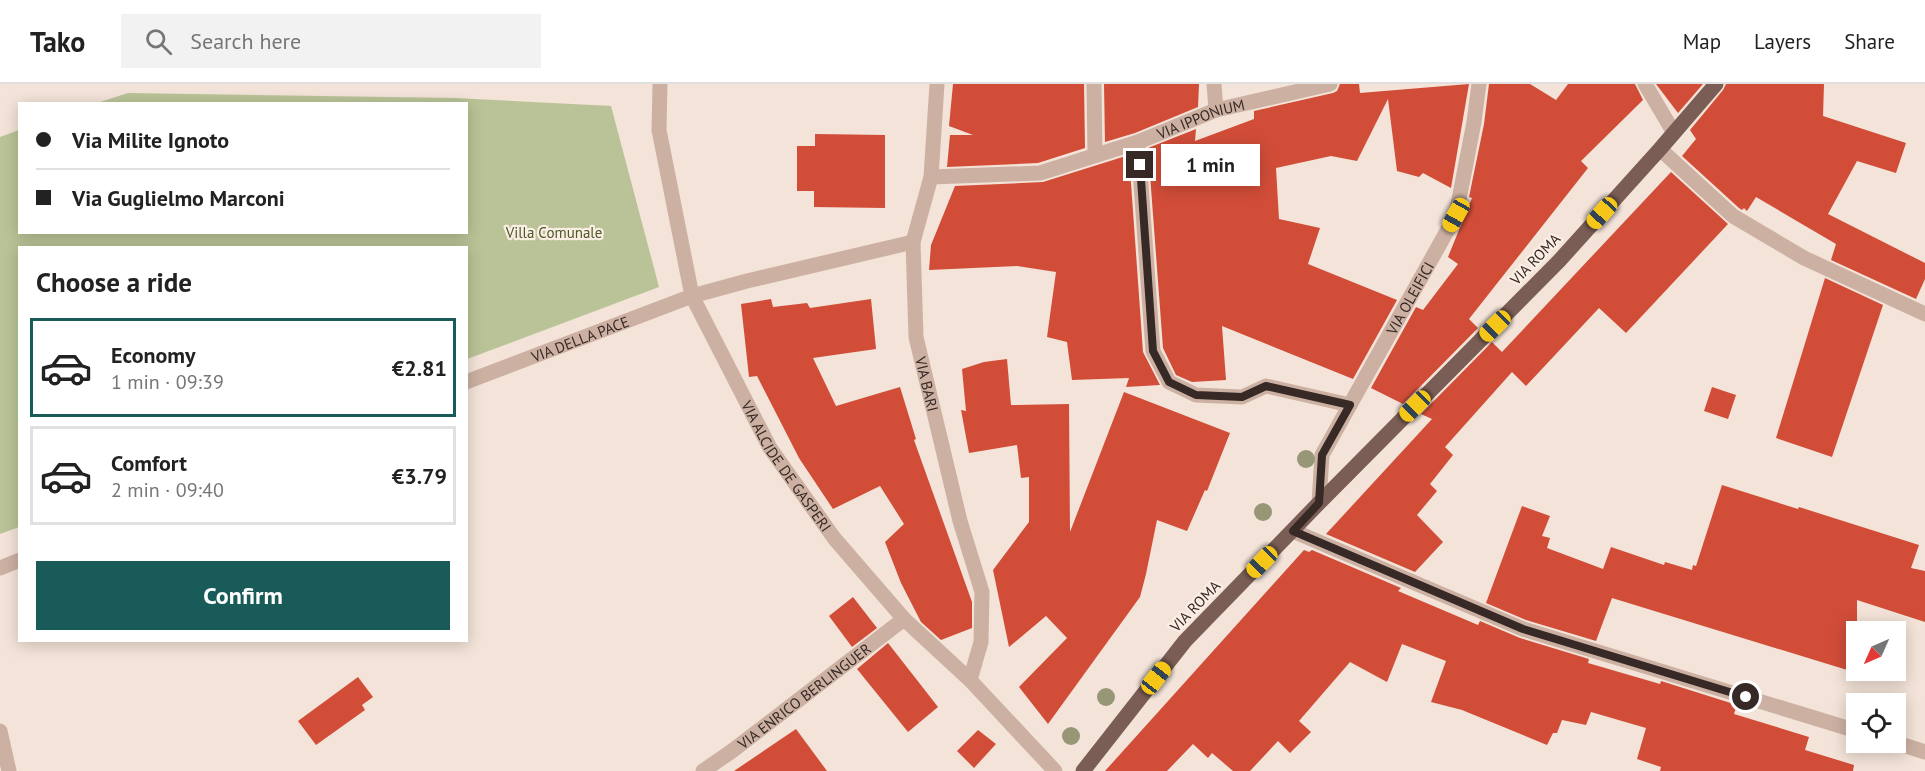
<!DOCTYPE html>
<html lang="en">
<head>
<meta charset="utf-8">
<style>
  body { margin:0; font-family:"PT Sans",sans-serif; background:#f2f2f2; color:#222; height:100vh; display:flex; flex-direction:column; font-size:22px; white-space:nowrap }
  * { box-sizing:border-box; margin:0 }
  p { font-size:20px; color:#767676 }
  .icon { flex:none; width:33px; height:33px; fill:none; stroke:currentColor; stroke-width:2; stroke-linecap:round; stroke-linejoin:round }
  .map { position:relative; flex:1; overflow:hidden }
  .details { position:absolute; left:18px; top:162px; width:450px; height:396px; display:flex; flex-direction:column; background:#fff; border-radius:0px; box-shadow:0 3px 15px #0003 }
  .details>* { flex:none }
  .guide { position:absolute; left:18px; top:18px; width:450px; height:132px; border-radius:0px; box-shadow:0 3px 15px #0003; display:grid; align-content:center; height:132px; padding:0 18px; background:#fff }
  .needle { width:39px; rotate:225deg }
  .tools { position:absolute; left:1846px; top:537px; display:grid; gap:12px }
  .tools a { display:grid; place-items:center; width:60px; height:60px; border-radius:0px; background:#fff; box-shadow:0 3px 15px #0003; font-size:30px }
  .end { position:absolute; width:27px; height:27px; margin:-14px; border:8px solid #362926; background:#fff; box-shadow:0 0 0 3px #fff }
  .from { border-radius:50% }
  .bubble { position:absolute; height:42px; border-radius:0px; background:#fff; box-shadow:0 3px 15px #0003; font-size:20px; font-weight:700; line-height:42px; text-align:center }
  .car { position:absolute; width:18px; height:36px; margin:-18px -9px; border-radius:8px; box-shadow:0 0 4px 2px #0007; background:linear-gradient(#f5c518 24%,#345 0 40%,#f5c518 0 76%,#345 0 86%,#f5c518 0) }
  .guide b { display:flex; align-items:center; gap:21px; height:57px; font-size:22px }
  .guide b+b { border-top:2px solid #e0e0e0 }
  .guide i { width:15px; height:15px; background:#222 }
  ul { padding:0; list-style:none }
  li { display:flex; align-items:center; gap:18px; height:99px; margin:0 12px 9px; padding:0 6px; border:3px solid #e0e0e0; border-radius:0px }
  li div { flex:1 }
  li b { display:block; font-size:22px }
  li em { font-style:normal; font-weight:700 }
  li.active { border-color:#185b58 }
  li>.icon { width:54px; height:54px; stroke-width:1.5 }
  h2 { padding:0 18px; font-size:27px; line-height:72px }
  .cta { display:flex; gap:12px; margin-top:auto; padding:12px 18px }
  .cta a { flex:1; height:69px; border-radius:0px; background:#185b58; color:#fff; font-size:24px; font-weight:700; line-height:69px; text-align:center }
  header { display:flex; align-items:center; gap:36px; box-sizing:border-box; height:84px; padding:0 30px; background:#fff; border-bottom:2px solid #e0e0e0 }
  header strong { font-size:28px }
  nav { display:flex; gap:33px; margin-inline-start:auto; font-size:21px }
  .search { width:420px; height:54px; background:#f2f2f2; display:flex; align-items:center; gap:15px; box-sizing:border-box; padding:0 21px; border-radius:0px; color:#767676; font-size:22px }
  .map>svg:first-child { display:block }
</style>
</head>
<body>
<header>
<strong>Tako</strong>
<div class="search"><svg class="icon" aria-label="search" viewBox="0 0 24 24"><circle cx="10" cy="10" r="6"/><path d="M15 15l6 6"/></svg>Search here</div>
<nav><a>Map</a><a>Layers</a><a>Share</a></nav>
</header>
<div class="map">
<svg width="1925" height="687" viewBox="0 0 1925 687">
  <rect width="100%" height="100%" fill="#f3e3d8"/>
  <path fill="#b9c397" d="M 128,9 L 455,14 L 611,22 L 659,203 L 467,275 L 466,164 L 20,164 L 19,443 L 0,450 L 0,53 L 19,46 L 20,148 L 466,148 L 466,20 L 97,19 Z"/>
  <g fill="#d14d38">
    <path d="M 953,0 L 1084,0 L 1085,64 L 1038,79 L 947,83 L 950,51 L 973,51 L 949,42 Z"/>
    <path d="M 1104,0 L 1199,0 L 1198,23 L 1135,49 L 1105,58 Z"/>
    <path d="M 1340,0 L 1359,0 L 1360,9 L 1469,0 L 1451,104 L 1423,89 L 1419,93 L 1397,87 L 1388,15 L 1357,77 L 1331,72 L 1276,84 L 1279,135 L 1320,144 L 1308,180 L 1397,216 L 1353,295 L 1222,242 L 1226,296 L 1192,298 L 1176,291 L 1163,264 L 1148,64 L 1196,45 L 1195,57 L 1254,35 L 1254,27 L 1333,9 L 1337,7 Z"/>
    <path d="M 1489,0 L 1530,0 L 1556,16 L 1568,0 L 1635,0 L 1643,16 L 1581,77 L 1588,84 L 1469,235 L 1478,244 L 1403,320 L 1371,304 L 1416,223 L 1423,226 L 1458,180 L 1448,173 L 1472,114 L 1469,113 L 1484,40 Z"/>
    <path d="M 1656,0 L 1703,0 L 1678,29 Z"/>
    <path d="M 1726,0 L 1824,0 L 1823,32 L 1906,59 L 1896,89 L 1857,77 L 1828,130 L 1925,179 L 1925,195 L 1916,215 L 1831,176 L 1836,160 L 1756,113 L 1747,127 L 1744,124 L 1742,126 L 1739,124 L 1682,72 L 1696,55 L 1690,46 L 1723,6 Z"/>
    <path d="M 815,50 L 885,51 L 885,124 L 814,123 L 814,107 L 797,107 L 797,62 L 815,62 Z"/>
    <path d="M 1129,71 L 1143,268 L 1160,301 L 1126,303 L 1129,294 L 1072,296 L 1067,258 L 1047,253 L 1056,188 L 1017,182 L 929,186 L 931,161 L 955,102 L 1043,98 Z"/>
    <path d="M 1671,88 L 1728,140 L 1626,249 L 1599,224 L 1526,302 L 1512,288 L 1445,363 L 1453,371 L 1430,400 L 1437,407 L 1417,431 L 1443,458 L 1415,488 L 1326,450 L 1432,335 L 1421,330 L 1492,258 L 1502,268 Z"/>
    <path d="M 1825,194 L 1883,221 L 1832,373 L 1776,354 Z"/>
    <path d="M 771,215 L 773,223 L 807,219 L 810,224 L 871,215 L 876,265 L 813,274 L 836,322 L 900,303 L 916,355 L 914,356 L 972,518 L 972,544 L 941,556 L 921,538 L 901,499 L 885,458 L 904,440 L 880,402 L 833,425 L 799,374 L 757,292 L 749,293 L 741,220 Z"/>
    <path d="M 1007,275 L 1011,321 L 1069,320 L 1070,448 L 1124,308 L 1230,349 L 1207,407 L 1205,406 L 1187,447 L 1157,436 L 1146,490 L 1140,513 L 1048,640 L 1019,603 L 1067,554 L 1046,532 L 1009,563 L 993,486 L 1029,438 L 1029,393 L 1021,394 L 1017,361 L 969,369 L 961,326 L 966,327 L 962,285 L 984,278 Z"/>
    <path d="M 1712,303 L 1736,311 L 1728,335 L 1704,327 Z"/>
    <path d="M 1722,401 L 1798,425 L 1799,423 L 1919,461 L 1911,484 L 1925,487 L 1925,538 L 1857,516 L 1857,589 L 1612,514 L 1596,557 L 1526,536 L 1486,519 L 1522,422 L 1550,432 L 1542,452 L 1550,454 L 1547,464 L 1603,485 L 1611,463 L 1664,481 L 1665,478 L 1692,486 L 1693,481 L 1696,482 Z"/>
    <path d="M 1304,466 L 1309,468 L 1312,466 L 1401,504 L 1398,507 L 1478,541 L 1480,537 L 1520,554 L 1589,575 L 1588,579 L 1660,600 L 1661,597 L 1737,621 L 1734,630 L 1809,653 L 1805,666 L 1854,681 L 1853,687 L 1660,687 L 1661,683 L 1637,675 L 1646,644 L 1591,628 L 1586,641 L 1562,636 L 1557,649 L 1553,649 L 1547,661 L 1462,626 L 1431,618 L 1446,577 L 1402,560 L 1387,598 L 1350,578 L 1299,637 L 1311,648 L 1290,669 L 1278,657 L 1250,687 L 1233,687 L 1212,669 L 1208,674 L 1193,660 L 1167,687 L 1105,687 Z"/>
    <path d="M 853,513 L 877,544 L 852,563 L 829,532 Z"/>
    <path d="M 888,559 L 938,623 L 908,648 L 857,585 Z"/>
    <path d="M 358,593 L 373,613 L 362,621 L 365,626 L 316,661 L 298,637 Z"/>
    <path d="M 796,645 L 827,687 L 734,687 Z"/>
    <path d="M 978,646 L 996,660 L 974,684 L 957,667 Z"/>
  </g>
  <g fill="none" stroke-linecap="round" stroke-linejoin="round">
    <g stroke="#ccb1a3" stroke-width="15">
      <path id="s1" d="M 660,0 L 659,46 L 692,212 L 770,364 L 834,454 L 904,535 L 970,596 L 1055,687"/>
      <path id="s2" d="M 937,0 L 931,93 L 913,158 L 916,253 L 960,437 L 982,508 L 981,558 L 970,596"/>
      <path d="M 1094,0 L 1095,71"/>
      <path d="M 1214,0 L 1216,26"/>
      <path d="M 1645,0 L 1674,49"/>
      <path d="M 1138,58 L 1153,267 L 1169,298 L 1196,311 L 1242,313 L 1266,302 L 1350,321"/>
      <path d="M 1660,65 L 1733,132 L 1804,174 L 1925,230"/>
      <path id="s3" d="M 931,93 L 1040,89 L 1138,58 L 1216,26 L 1330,0"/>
      <path id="s4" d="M 466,298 L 692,212 L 747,197 L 913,158"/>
      <path id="s5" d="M 1319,419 L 1322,371 L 1456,131 L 1474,38 L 1479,0"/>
      <path d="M 1293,447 L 1523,545 L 1857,647"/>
      <path d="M 0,484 L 20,476"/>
      <path d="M 0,647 L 9,687"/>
      <path d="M 1894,658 L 1925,668"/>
      <path id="s6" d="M 703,687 L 732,667 L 904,535"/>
    </g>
    <path stroke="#7a5d55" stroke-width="15" d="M 1083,687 L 1185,557 L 1319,419 L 1559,177 L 1660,65 L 1716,0"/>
  </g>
  <g fill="#979677">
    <circle cx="1306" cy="375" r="9"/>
    <circle cx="1263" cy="428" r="9"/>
    <circle cx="1106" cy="613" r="9"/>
    <circle cx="1071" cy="652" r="9"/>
  </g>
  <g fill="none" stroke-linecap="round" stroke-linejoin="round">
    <path stroke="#362926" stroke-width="8" d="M 1140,81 L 1153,267 L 1169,298 L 1196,311 L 1242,313 L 1266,302 L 1350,321 L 1322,371 L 1319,419 L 1293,447 L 1523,545 L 1746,613"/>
  </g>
  <g text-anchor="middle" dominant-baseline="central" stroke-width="4.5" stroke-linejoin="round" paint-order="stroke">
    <g font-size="15" fill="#362926" stroke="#fbeee4">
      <text stroke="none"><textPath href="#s3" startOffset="279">VIA IPPONIUM</textPath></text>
      <text transform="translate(1535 175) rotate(-46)">VIA ROMA</text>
      <text stroke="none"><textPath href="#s5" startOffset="228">VIA OLEIFICI</textPath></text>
      <text stroke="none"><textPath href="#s4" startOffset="122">VIA DELLA PACE</textPath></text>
      <text stroke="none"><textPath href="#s2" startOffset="304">VIA BARI</textPath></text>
      <text stroke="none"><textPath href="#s1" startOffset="410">VIA ALCIDE DE GASPERI</textPath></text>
      <text transform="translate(1195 522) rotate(-46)">VIA ROMA</text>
      <text stroke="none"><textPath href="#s6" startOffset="126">VIA ENRICO BERLINGUER</textPath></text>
    </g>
    <g font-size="15" fill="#4b5727" stroke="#fbeee4">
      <text x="554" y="148">Villa Comunale</text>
    </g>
  </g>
</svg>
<div class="tools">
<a><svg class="needle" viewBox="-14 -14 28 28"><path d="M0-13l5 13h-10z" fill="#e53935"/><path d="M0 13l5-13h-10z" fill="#767676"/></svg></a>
<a><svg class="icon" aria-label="locate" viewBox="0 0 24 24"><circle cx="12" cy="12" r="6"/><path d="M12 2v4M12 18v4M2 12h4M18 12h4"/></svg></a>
</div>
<i class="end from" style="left:1746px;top:613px"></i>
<i class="end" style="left:1140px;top:81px"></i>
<div class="bubble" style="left:1161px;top:60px;width:99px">1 min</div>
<i class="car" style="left:1602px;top:129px;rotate:222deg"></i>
<i class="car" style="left:1456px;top:131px;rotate:209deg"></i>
<i class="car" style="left:1495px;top:242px;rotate:225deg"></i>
<i class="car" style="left:1415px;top:322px;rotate:225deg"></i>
<i class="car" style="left:1262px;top:478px;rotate:224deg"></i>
<i class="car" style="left:1156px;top:594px;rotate:38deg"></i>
<div class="guide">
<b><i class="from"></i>Via Milite Ignoto</b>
<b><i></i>Via Guglielmo Marconi</b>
</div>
<section class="details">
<h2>Choose a ride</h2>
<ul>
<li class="active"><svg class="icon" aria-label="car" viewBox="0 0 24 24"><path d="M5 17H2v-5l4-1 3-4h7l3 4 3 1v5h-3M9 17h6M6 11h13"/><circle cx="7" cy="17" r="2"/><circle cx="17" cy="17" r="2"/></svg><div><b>Economy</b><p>1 min · 09:39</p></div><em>€2.81</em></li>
<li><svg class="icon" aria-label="car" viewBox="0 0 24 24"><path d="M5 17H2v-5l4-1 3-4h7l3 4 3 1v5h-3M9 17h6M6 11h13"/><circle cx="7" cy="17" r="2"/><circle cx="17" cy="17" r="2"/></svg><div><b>Comfort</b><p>2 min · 09:40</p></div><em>€3.79</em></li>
</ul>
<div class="cta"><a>Confirm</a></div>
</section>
</div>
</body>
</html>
